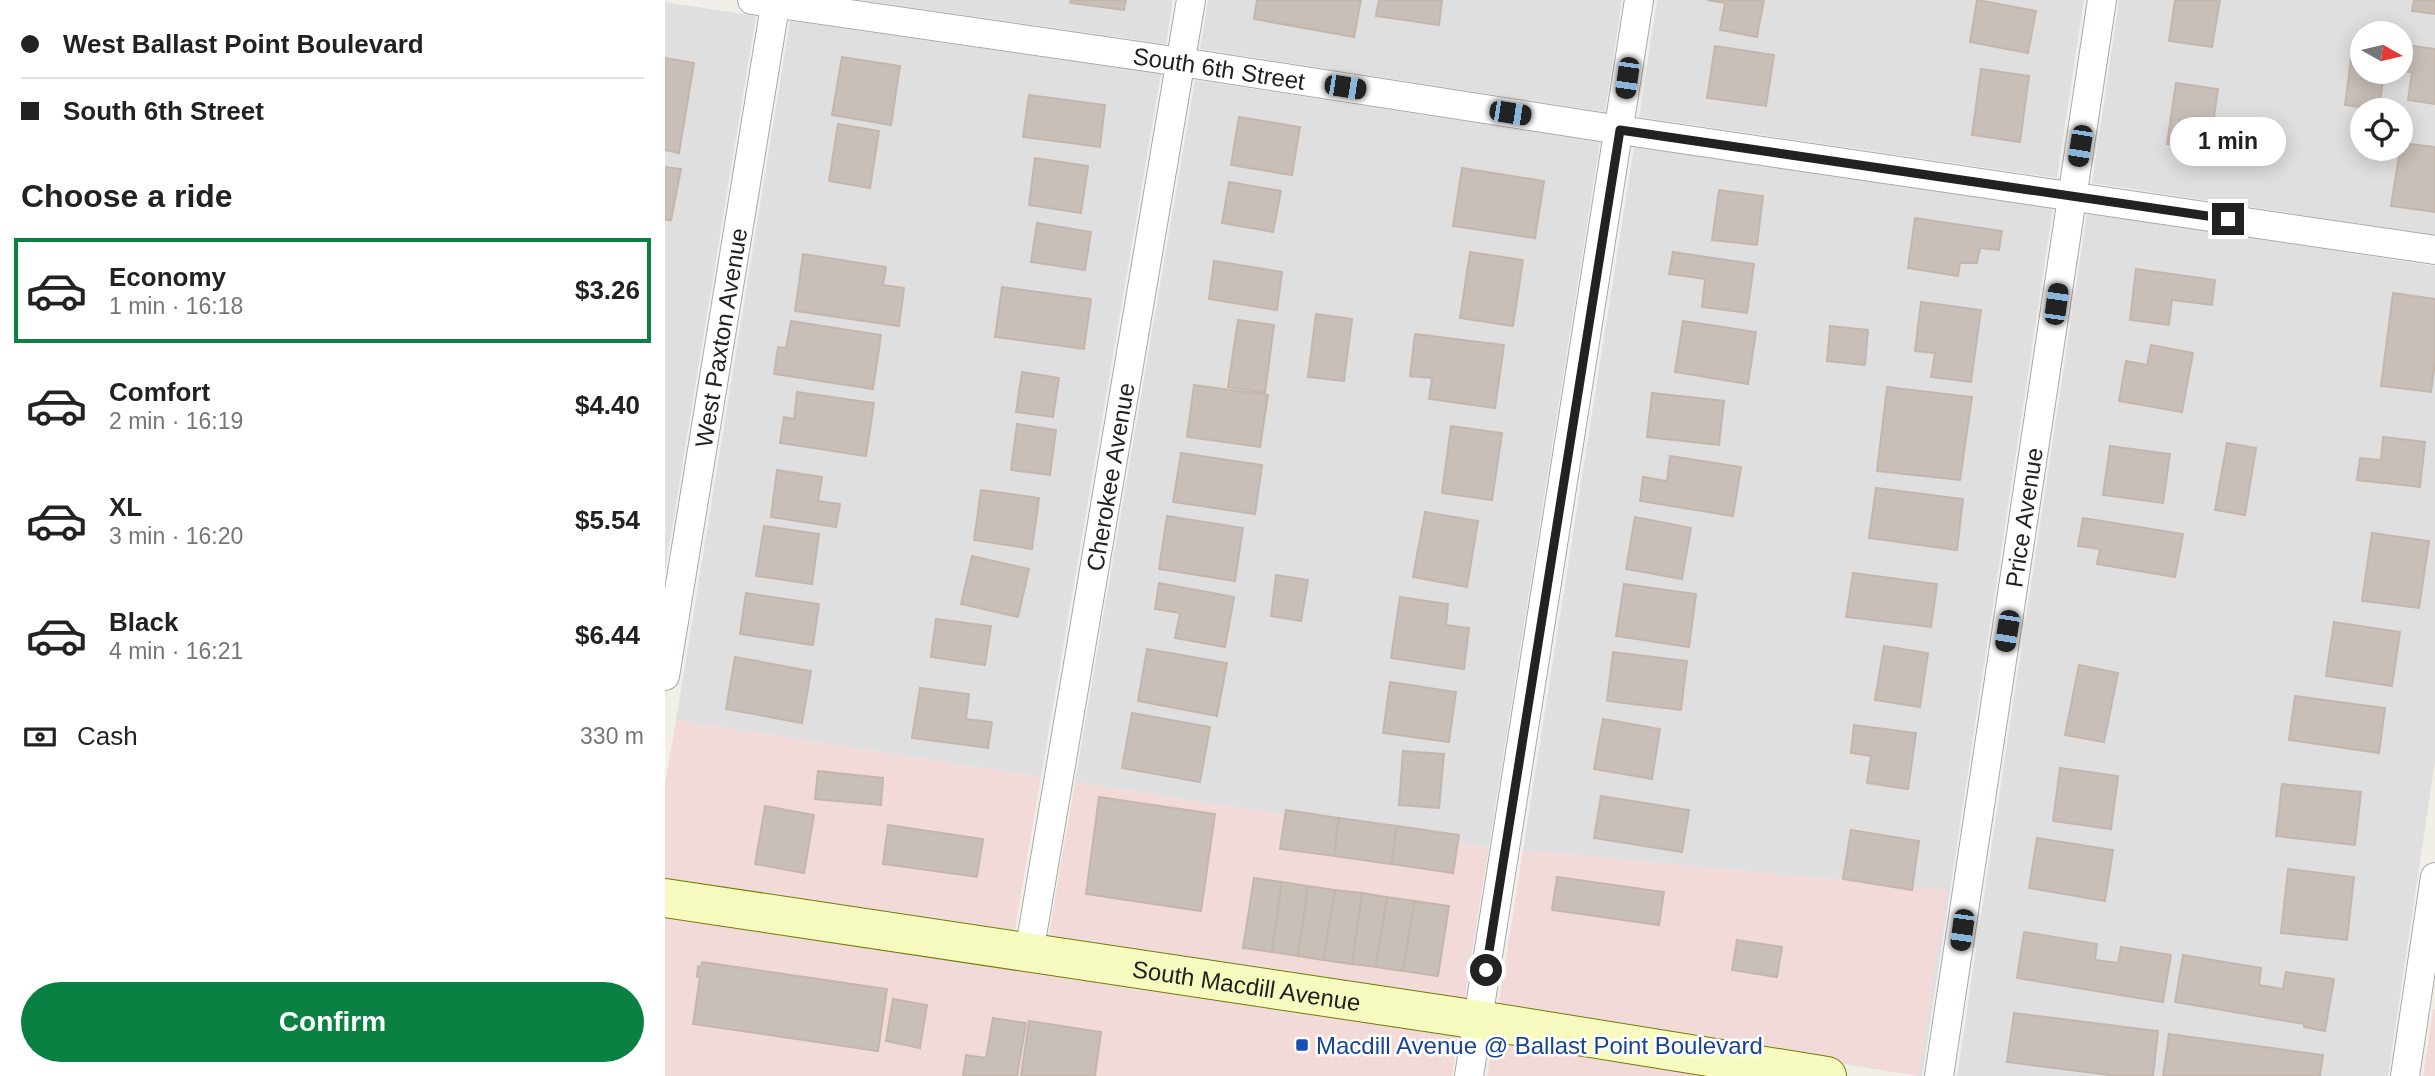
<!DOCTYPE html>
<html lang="en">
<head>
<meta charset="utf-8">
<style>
  body { margin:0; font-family:Arial,sans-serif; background:#f6f6f6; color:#222; height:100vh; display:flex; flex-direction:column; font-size:26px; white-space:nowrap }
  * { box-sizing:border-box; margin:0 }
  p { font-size:23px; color:#767676 }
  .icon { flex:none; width:38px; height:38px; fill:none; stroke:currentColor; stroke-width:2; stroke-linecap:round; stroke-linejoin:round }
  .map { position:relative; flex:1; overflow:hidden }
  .details { display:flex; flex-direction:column; background:#fff; width:665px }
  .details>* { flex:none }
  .hud { display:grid; align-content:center; height:154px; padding:0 21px; background:#fff }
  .needle { width:46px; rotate:98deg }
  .tools { position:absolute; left:1685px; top:21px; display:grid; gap:14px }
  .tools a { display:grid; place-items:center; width:63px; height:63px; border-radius:50%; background:#fff; box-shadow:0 4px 18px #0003; font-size:35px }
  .end { position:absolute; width:32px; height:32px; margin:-16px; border:9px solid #222; background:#fff; box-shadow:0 0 0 4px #fff }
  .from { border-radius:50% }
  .bubble { position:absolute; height:49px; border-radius:24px; background:#fff; box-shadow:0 4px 18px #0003; font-size:23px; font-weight:600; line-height:49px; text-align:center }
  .car { position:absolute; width:21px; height:42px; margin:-21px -10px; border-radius:9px; box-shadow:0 0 5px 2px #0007; background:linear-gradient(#222 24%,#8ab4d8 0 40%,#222 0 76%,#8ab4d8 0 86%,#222 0) }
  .hud b { display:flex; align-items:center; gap:24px; height:66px; font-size:26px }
  .hud b+b { border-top:2px solid #e0e0e0 }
  .hud i { width:18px; height:18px; background:#222 }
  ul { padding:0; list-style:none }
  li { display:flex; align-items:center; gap:21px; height:105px; margin:0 14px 10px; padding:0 7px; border:4px solid transparent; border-radius:0px }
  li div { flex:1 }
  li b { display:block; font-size:26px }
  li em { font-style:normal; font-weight:600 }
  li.on { border-color:#0b8043 }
  li>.icon { width:63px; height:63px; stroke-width:1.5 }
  h2 { padding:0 21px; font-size:32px; line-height:84px }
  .pay { display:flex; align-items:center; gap:18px; height:77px; padding:0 21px; font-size:26px }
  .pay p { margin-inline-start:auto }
  .cta { display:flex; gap:14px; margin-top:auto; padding:14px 21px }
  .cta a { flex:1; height:80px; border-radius:42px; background:#0b8043; color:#fff; font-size:28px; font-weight:600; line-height:80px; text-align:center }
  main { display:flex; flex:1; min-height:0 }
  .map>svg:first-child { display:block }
</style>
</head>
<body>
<main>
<section class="details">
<div class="hud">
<b><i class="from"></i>West Ballast Point Boulevard</b>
<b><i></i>South 6th Street</b>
</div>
<h2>Choose a ride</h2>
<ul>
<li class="on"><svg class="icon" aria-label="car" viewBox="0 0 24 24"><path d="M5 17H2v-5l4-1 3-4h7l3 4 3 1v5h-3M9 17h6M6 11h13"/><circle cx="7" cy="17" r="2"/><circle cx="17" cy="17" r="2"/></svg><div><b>Economy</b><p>1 min · 16:18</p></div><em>$3.26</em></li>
<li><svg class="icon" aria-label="car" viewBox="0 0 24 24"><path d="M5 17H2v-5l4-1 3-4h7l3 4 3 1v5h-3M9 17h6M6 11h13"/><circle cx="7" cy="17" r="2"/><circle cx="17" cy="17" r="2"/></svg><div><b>Comfort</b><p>2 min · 16:19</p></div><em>$4.40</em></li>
<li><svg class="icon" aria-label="car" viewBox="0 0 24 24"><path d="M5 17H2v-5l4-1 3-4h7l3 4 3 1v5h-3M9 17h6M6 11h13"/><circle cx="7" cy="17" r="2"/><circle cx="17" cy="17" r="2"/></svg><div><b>XL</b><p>3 min · 16:20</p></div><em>$5.54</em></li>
<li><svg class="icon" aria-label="car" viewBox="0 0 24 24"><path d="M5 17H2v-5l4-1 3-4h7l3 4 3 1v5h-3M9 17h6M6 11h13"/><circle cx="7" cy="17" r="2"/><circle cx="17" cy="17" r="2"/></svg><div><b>Black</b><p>4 min · 16:21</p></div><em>$6.44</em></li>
</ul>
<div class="pay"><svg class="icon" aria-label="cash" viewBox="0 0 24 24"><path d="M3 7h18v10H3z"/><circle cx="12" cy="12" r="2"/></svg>Cash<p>330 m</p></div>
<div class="cta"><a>Confirm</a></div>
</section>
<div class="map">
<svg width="1770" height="1076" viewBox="0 0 1770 1076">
  <rect width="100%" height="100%" fill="#f2efe9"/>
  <g fill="#e0dfdf" fill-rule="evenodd">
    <path d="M 195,0 L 508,0 L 501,44 Z"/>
    <path d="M 543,0 L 957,0 L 940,112 L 535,49 Z"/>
    <path d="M 992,0 L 1419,0 L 1392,178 L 974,117 Z"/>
    <path d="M 1454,0 L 1770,0 L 1770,235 L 1427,183 ZM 1698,33 L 1736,33 L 1736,72 L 1698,72 ZM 1698,110 L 1736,110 L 1736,149 L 1698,149 Z"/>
    <path d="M 0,2 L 91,16 L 0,571 Z"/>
    <path d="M 125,21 L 496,74 L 376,777 L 11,720 Z"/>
    <path d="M 530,80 L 935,142 L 824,847 L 410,782 Z"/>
    <path d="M 969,147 L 1388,208 L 1257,1076 L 1253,1076 L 1281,890 L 858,850 Z"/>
    <path d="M 1422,213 L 1770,266 L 1770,761 L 1723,1076 L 1292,1076 Z"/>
  </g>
  <g fill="#f2dad9">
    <path d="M 11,720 L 376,777 L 349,935 L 0,883 L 0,784 Z"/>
    <path d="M 410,782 L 824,847 L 799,1002 L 383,940 Z"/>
    <path d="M 858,850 L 1282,890 L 1253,1076 L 833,1008 Z"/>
    <path d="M 0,914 L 794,1033 L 787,1076 L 0,1076 Z"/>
    <path d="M 1768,1009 L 1770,1009 L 1770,1076 L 1758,1076 Z"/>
    <path d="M 828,1038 L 1064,1076 L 822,1076 Z"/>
  </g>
  <g fill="#c7bfb8" stroke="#c4b6ab" stroke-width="2">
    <path d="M 406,0 L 461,0 L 459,10 L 405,3 Z"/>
    <path d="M 592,0 L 696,0 L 689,37 L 589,19 Z"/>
    <path d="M 714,0 L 777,0 L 774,25 L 711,16 Z"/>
    <path d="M 1042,0 L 1099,0 L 1092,37 L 1055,30 L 1060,3 Z"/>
    <path d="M 1312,0 L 1371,11 L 1363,53 L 1305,42 Z"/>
    <path d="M 1510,0 L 1555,0 L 1547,47 L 1504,41 Z"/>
    <path d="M 1749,0 L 1770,0 L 1770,14 L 1747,11 Z"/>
    <path d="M 1741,45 L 1770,49 L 1770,104 L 1743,100 L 1747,72 L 1737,71 Z"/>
    <path d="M 1050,46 L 1109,55 L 1101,106 L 1042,98 Z"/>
    <path d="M 177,57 L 235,66 L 226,125 L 167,115 Z"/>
    <path d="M 0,58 L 29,63 L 14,153 L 0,150 Z"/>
    <path d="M 1686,59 L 1698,60 L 1698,72 L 1719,72 L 1714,110 L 1680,105 Z"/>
    <path d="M 1316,69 L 1364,76 L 1355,142 L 1307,135 Z"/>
    <path d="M 1511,83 L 1553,89 L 1544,150 L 1502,144 Z"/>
    <path d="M 364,95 L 440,105 L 435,147 L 358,137 Z"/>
    <path d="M 574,117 L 635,127 L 627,175 L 566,165 Z"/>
    <path d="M 173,124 L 214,131 L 205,188 L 164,181 Z"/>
    <path d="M 1736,143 L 1770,147 L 1770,212 L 1726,206 Z"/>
    <path d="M 370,158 L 423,166 L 416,213 L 364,205 Z"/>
    <path d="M 0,167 L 16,169 L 6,220 L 0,220 Z"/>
    <path d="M 797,168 L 879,181 L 870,238 L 788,226 Z"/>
    <path d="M 564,182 L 616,191 L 608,232 L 557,223 Z"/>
    <path d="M 1054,190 L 1098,196 L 1092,245 L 1047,240 Z"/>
    <path d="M 1250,218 L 1337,231 L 1334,250 L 1315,248 L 1312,263 L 1295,263 L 1293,276 L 1243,268 Z"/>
    <path d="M 372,223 L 426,232 L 420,270 L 366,262 Z"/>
    <path d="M 805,252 L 858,260 L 848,326 L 795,318 Z"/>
    <path d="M 1008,252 L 1089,264 L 1082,313 L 1037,307 L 1040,279 L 1004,274 Z"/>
    <path d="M 138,254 L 221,267 L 218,285 L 239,288 L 234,326 L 130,311 Z"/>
    <path d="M 549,261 L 617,272 L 612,310 L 544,299 Z"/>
    <path d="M 1471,269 L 1550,280 L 1547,305 L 1507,300 L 1504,325 L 1465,320 Z"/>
    <path d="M 337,287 L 426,299 L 419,349 L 330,337 Z"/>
    <path d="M 1728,293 L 1770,299 L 1770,361 L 1766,392 L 1716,386 Z"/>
    <path d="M 1256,302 L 1316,310 L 1306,382 L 1266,377 L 1270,353 L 1250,351 Z"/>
    <path d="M 651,314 L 687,319 L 679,381 L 643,377 Z"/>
    <path d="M 573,320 L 609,325 L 600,393 L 563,387 Z"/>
    <path d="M 126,321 L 216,335 L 208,389 L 109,374 L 113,347 L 121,348 Z"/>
    <path d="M 1018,321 L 1091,332 L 1083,384 L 1010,372 Z"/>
    <path d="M 1165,326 L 1203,330 L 1200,365 L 1162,361 Z"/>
    <path d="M 750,334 L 839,345 L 830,408 L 764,399 L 767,378 L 745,376 Z"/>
    <path d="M 1486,345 L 1528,353 L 1517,412 L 1454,401 L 1461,361 L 1482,365 Z"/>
    <path d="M 357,372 L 394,378 L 388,417 L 351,412 Z"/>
    <path d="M 529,385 L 603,395 L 595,447 L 522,437 Z"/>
    <path d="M 1222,387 L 1307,397 L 1295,480 L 1212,471 Z"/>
    <path d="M 132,392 L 209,403 L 201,456 L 115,443 L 119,417 L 129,419 Z"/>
    <path d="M 987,393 L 1059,401 L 1054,445 L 982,437 Z"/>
    <path d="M 352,424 L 391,430 L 385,475 L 346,470 Z"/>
    <path d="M 786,426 L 837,433 L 827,500 L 777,493 Z"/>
    <path d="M 1718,437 L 1760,442 L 1755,487 L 1692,480 L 1695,458 L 1716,460 Z"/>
    <path d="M 1562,443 L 1591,448 L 1580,515 L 1550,510 Z"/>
    <path d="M 1445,446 L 1505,454 L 1498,503 L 1438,495 Z"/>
    <path d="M 516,453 L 597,465 L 590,514 L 508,502 Z"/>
    <path d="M 1005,456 L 1076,467 L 1068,516 L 975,501 L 978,477 L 1002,481 Z"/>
    <path d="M 112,470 L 157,477 L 153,501 L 175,504 L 171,527 L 106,517 Z"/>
    <path d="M 1211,488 L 1298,499 L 1292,550 L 1204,538 Z"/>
    <path d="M 316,490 L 374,498 L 367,549 L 309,540 Z"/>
    <path d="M 760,512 L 813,521 L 802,587 L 748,577 Z"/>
    <path d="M 502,516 L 578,528 L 570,581 L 494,569 Z"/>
    <path d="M 970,517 L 1026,528 L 1017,579 L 961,569 Z"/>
    <path d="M 1418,518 L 1518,534 L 1510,577 L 1432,564 L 1435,549 L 1413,546 Z"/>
    <path d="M 99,526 L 154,534 L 147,584 L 91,576 Z"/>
    <path d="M 1707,533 L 1764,541 L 1754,608 L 1697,601 Z"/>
    <path d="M 307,556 L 364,569 L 353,617 L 296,604 Z"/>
    <path d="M 1188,573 L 1272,584 L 1266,627 L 1181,617 Z"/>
    <path d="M 611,575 L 643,580 L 636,621 L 606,616 Z"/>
    <path d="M 494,583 L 569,597 L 560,647 L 510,638 L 515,613 L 490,609 Z"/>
    <path d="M 959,584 L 1031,594 L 1024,647 L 951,636 Z"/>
    <path d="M 81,593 L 154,604 L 148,645 L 75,634 Z"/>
    <path d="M 735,597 L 783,604 L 781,625 L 804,628 L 799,669 L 726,658 Z"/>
    <path d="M 271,619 L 326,626 L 320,665 L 266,657 Z"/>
    <path d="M 1669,622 L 1735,632 L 1727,686 L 1661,676 Z"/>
    <path d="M 1219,646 L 1263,653 L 1255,707 L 1210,700 Z"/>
    <path d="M 482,649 L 562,663 L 552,716 L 473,701 Z"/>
    <path d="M 948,652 L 1022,661 L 1016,710 L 942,701 Z"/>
    <path d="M 70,657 L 146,671 L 137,723 L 61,709 Z"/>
    <path d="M 1414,665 L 1453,673 L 1439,742 L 1400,735 Z"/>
    <path d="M 725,682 L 791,692 L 784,742 L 718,733 Z"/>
    <path d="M 255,688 L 304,694 L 301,719 L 327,722 L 323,748 L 247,738 Z"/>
    <path d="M 1630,696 L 1720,708 L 1714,753 L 1624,740 Z"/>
    <path d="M 467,713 L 545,727 L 535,782 L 457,768 Z"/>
    <path d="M 938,719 L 995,729 L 987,779 L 929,769 Z"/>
    <path d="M 1189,725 L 1251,733 L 1243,789 L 1202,783 L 1206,756 L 1186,753 Z"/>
    <path d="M 738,751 L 779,754 L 774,808 L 734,805 Z"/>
    <path d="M 1395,768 L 1453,776 L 1446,829 L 1388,821 Z"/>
    <path d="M 153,771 L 218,778 L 216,805 L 150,799 Z"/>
    <path d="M 1617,784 L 1696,792 L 1690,845 L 1611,836 Z"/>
    <path d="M 936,796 L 1024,810 L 1017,852 L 929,838 Z"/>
    <path d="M 434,797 L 550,814 L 536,911 L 421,894 Z"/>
    <path d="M 100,806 L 149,815 L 139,873 L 90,864 Z"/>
    <path d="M 621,810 L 674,818 L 669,856 L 615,849 Z"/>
    <path d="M 674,818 L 732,826 L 726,864 L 669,856 Z"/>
    <path d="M 223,825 L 318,839 L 312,877 L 218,864 Z"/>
    <path d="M 732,826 L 794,835 L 788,873 L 726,864 Z"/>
    <path d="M 1186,830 L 1254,841 L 1247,890 L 1178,879 Z"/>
    <path d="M 1372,838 L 1448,850 L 1440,901 L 1364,888 Z"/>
    <path d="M 1623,869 L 1689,877 L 1682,940 L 1616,933 Z"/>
    <path d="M 892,877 L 999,892 L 994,925 L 887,910 Z"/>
    <path d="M 589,878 L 617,882 L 607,952 L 578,948 Z"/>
    <path d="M 617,882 L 643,886 L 633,956 L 607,952 Z"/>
    <path d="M 643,886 L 670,890 L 658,960 L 633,956 Z"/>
    <path d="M 670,890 L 697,893 L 687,964 L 658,960 Z"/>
    <path d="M 697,893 L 722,897 L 711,967 L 687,964 Z"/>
    <path d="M 722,897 L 750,901 L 738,971 L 711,967 Z"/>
    <path d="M 750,901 L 784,906 L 773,976 L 738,971 Z"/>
    <path d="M 1359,932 L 1432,944 L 1430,960 L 1453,963 L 1456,947 L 1506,955 L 1498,1002 L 1352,978 Z"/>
    <path d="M 1072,940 L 1117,947 L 1112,977 L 1067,970 Z"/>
    <path d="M 1518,955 L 1596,968 L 1594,985 L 1618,989 L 1621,972 L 1669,979 L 1660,1031 L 1639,1027 L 1639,1024 L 1510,1002 Z"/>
    <path d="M 37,962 L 222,989 L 213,1051 L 28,1024 L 35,977 L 32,977 L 33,966 L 36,967 Z"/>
    <path d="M 228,999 L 262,1005 L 255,1048 L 221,1041 Z"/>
    <path d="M 1349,1013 L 1493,1031 L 1488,1076 L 1452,1076 L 1342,1062 Z"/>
    <path d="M 328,1018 L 361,1023 L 352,1076 L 298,1076 L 301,1055 L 321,1058 Z"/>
    <path d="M 364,1021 L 436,1032 L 430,1076 L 356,1076 Z"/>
    <path d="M 1504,1034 L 1658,1055 L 1655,1076 L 1498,1076 Z"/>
  </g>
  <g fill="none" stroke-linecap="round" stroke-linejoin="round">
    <g stroke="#a9a9a9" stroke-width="30">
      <g id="street">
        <path id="s1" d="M 87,0 L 516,62 L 955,130 L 1770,250"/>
        <path id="s2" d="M 0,676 L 111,0"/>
        <path id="s3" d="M 364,953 L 526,0"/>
        <path d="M 804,1076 L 974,0"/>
        <path id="s4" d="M 1274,1076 L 1437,0"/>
        <path d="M 1740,1076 L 1770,877"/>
      </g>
    </g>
    <g stroke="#707d05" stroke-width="40">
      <g id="secondary">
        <path id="s5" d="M 0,898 L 814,1020 L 1162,1076"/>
      </g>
    </g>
    <use href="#street" stroke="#fff" stroke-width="28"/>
    <use href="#secondary" stroke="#f7fabf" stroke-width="38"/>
  </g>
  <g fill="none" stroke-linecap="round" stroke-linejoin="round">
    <path stroke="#222" stroke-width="9" d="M 821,970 L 955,130 L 1563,219"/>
  </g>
  <rect fill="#1a4fb4" stroke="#fff" stroke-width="2.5" x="630" y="1038" width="14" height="14" rx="3.5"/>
  <g text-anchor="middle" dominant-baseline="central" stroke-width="5" stroke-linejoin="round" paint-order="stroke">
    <g font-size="24" fill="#222" stroke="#fff">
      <text stroke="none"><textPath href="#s1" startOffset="472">South 6th Street</textPath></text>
      <text stroke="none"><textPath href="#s2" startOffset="343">West Paxton Avenue</textPath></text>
      <text stroke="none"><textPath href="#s3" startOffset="483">Cherokee Avenue</textPath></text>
      <text stroke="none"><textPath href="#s4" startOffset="565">Price Avenue</textPath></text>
      <text stroke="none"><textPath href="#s5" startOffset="588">South Macdill Avenue</textPath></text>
    </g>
    <g font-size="24" fill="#164399" stroke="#fff" text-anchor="start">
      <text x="651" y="1045">Macdill Avenue @ Ballast Point Boulevard</text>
    </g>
  </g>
</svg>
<div class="tools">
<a><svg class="needle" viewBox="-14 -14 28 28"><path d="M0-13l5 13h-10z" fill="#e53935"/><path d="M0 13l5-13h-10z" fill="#767676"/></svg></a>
<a><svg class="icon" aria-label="locate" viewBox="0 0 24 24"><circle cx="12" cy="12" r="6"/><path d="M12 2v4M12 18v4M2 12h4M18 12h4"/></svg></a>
</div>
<i class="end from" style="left:821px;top:970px"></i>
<i class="end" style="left:1563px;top:219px"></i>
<div class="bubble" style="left:1505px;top:117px;width:116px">1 min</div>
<i class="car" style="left:962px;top:78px;rotate:188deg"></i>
<i class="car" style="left:680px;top:87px;rotate:99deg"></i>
<i class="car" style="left:845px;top:113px;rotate:99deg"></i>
<i class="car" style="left:1415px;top:146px;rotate:189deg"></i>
<i class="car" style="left:1391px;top:304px;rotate:8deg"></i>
<i class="car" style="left:1342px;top:631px;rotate:189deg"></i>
<i class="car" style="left:1297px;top:930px;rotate:188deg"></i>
</div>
</main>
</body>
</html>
